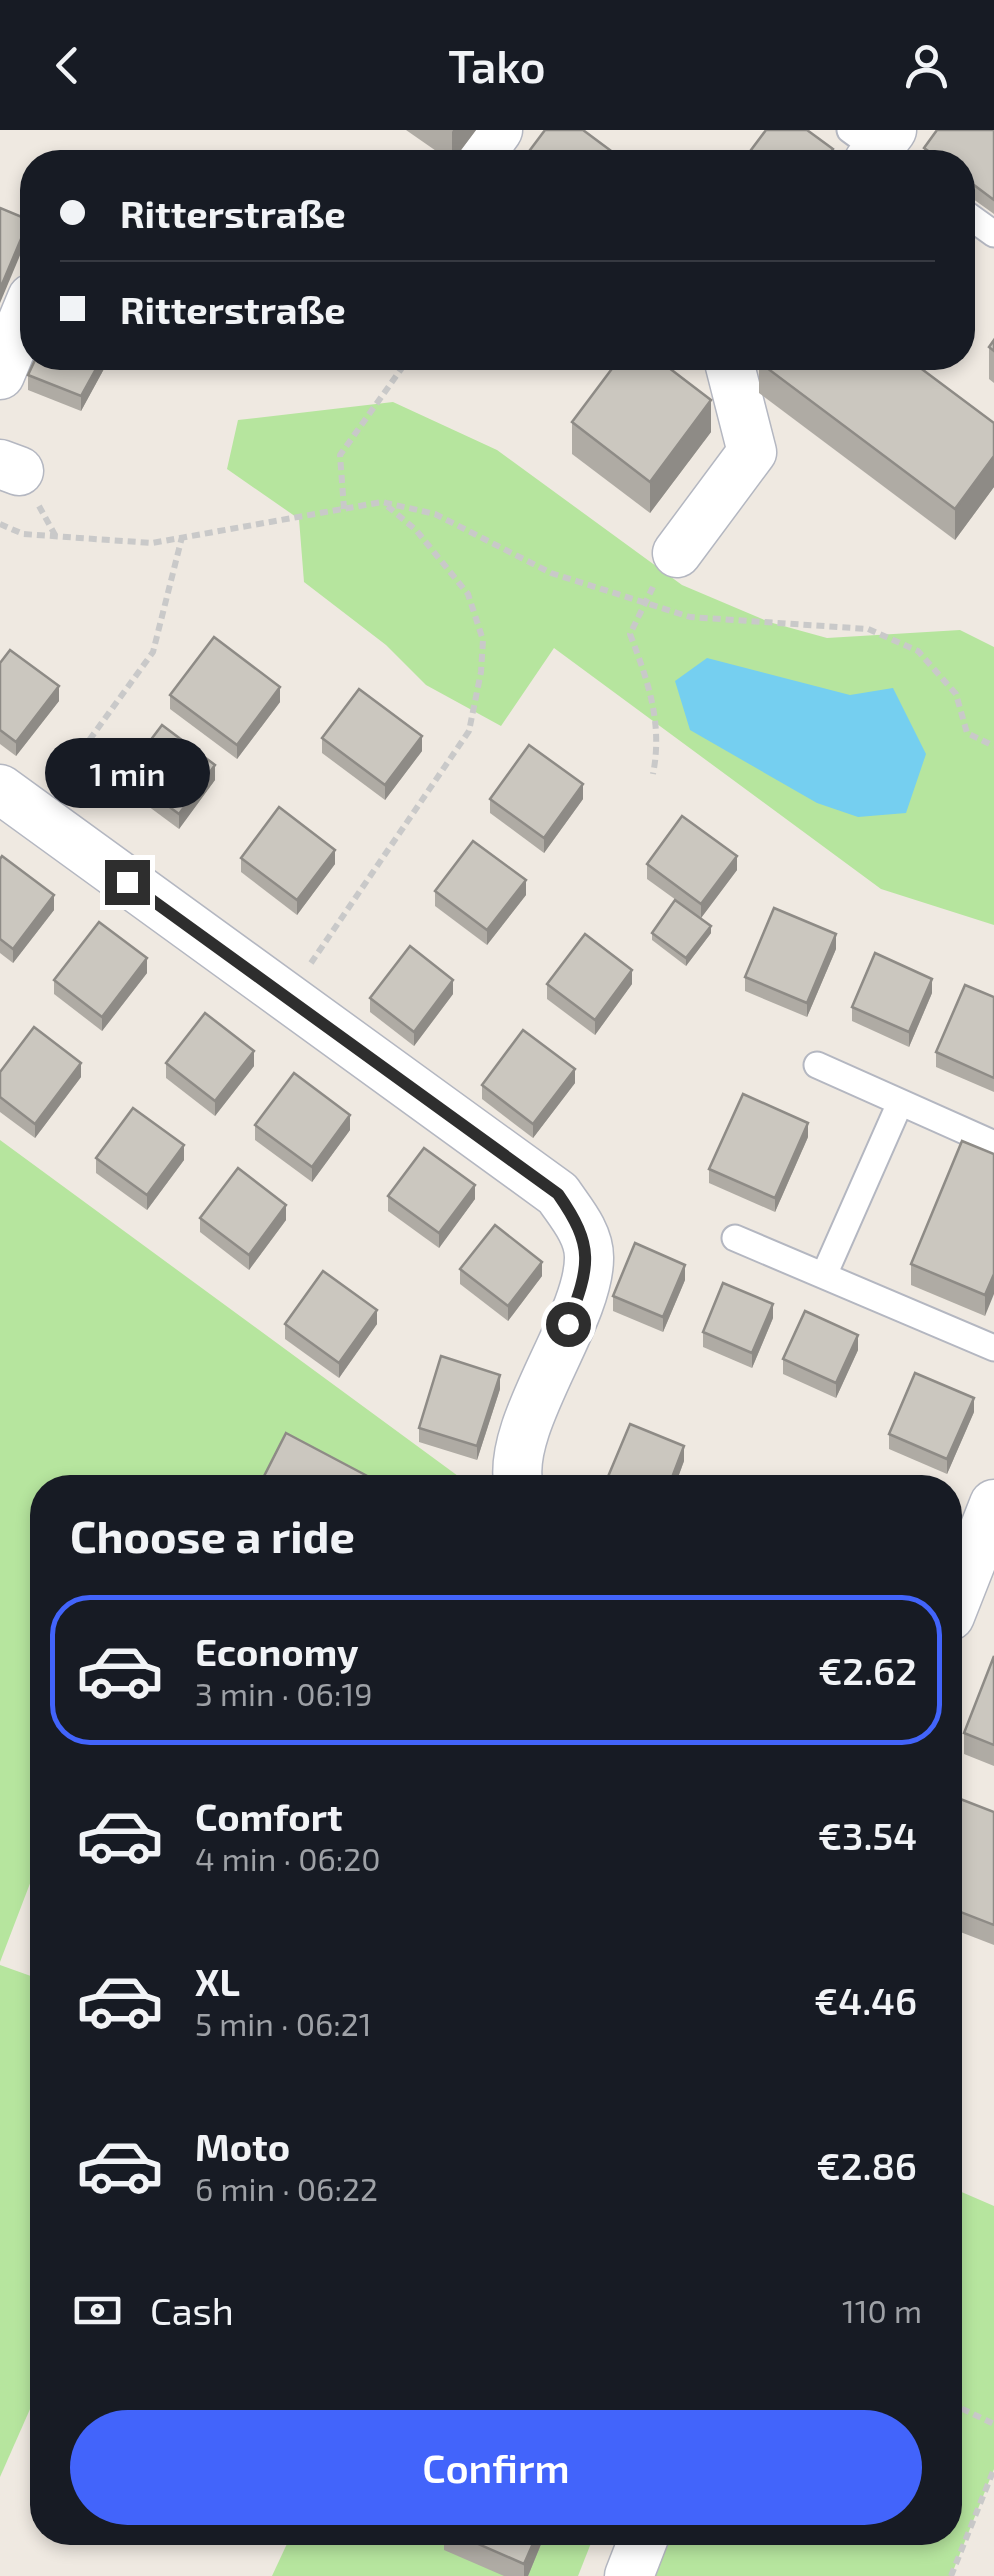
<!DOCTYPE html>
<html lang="en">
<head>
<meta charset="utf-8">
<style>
  body { margin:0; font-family:"Exo 2",sans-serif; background:#20242c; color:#f1f3f6; height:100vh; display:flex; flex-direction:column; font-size:38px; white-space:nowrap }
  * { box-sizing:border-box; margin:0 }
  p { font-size:32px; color:#9ea1a6 }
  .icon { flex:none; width:55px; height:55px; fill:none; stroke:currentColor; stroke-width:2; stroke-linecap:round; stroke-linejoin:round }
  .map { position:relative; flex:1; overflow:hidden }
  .details { position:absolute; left:30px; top:1345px; width:932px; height:1070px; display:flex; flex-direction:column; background:#171b24; border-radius:40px; box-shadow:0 5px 15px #0003 }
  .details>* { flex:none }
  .banner { position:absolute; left:20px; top:20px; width:955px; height:220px; border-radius:40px; box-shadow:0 5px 15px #0003; display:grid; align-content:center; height:220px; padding:0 40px; background:#171b24 }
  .end { position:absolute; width:45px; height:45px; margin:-22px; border:12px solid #2e2e2e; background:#fff; box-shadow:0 0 0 5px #fff }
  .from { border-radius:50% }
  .bubble { position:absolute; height:70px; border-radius:35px; background:#171b24; box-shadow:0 5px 15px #0003; font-size:32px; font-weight:600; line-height:70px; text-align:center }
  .banner b { display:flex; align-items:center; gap:35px; height:95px; font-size:38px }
  .banner b+b { border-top:2px solid #363941 }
  .banner i { width:25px; height:25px; background:#f1f3f6 }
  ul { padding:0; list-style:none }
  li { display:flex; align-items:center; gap:30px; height:150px; margin:0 20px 15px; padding:0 20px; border:5px solid transparent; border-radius:40px }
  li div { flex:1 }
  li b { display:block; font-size:38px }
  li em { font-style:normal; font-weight:600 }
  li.on { border-color:#4264fb }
  li>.icon { width:90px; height:90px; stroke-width:1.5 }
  h2 { padding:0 40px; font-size:45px; line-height:120px }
  .pay { display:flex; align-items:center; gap:25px; height:110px; padding:0 40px; font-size:38px }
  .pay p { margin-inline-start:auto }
  .action { display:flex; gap:20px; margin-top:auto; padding:20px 40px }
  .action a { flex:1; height:115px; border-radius:60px; background:#4264fb; color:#fff; font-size:40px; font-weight:600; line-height:115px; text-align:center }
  header { display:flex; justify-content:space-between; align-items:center; height:130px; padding:0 40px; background:#171b24; font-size:45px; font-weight:600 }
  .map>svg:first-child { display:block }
</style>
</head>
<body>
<header><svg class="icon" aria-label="back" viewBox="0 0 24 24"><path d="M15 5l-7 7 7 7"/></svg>Tako<svg class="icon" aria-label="person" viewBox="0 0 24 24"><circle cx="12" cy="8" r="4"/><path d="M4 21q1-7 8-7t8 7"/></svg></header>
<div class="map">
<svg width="994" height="2446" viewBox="0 0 994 2446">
  <rect width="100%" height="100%" fill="#efe9e1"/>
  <g fill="#b6e59e">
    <path d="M 393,272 L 497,320 L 682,455 L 769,492 L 827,508 L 960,500 L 994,517 L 994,795 L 881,759 L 554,518 L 501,596 L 426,555 L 386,515 L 304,452 L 299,389 L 227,339 L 238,290 Z"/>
    <path d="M 0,1010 L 473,1357 L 42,1358 L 42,1722 L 0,1832 Z"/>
    <path d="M 0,1835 L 42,1850 L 42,2252 L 0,2347 Z"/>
    <path d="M 950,2057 L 994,2076 L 994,2339 L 951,2446 L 629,2446 L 646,2403 L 950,2402 Z"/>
    <path d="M 292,2403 L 595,2403 L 578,2446 L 272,2446 Z"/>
  </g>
  <path fill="#75cff0" d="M 707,528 L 850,565 L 893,558 L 926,624 L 906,683 L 858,687 L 817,673 L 690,600 L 675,551 Z"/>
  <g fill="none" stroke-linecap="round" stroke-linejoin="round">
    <g stroke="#b4b7c1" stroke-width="29">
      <g id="lane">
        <path d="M 850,0 L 883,24"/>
        <path d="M 962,81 L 994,104"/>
        <path d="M 817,935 L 994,1014"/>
        <path d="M 735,1108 L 994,1218"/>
        <path d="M 824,1145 L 900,973"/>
      </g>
    </g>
    <g stroke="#b4b7c1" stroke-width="51">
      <g id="street">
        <path d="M 475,32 L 498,0"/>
        <path d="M 868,32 L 892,0"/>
        <path d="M 0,245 L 32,168"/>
        <path d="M 0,334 L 19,341"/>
        <path d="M 677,423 L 752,322 L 728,228"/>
        <path d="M 0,659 L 558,1064 C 570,1082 589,1103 589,1127 C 590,1190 504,1295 519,1358"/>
        <path d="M 950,1486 L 994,1374"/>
        <path d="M 629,2446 L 646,2402"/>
      </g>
    </g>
    <g stroke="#c9c9c9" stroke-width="6" stroke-dasharray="8 5" stroke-linecap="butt">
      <path d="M 39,376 L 55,405"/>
      <path d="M 344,379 L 340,325 L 409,228"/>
      <path d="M 0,394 L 23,404 L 152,413 L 382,372 L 435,384 L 551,443 L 690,487 L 868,499 L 918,521 L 956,564 L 967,603 L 994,616"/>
      <path d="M 653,457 L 630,504 C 648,551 663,593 653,644"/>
      <path d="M 59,652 L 153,522 L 182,407"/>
      <path d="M 311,833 L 469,601 L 481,542 L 483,510 L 468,464 L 416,400 L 386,375"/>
      <path d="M 950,2273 L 994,2294"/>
      <path d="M 951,2446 L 994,2339"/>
    </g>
    <use href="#lane" stroke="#fff" stroke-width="25"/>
    <use href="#street" stroke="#fff" stroke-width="48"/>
  </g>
  <g fill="#afaba4">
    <path d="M 406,0 L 476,0 L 452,32 Z"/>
    <path d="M 994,0 L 994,84 L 962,61 L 962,32 L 924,32 L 924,18 Z"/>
    <path d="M 994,210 L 994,253 L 989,249 L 989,217 Z"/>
    <path d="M 105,228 L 105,237 L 81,281 L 28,260 L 28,245 Z"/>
    <path d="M 759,232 L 994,293 L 994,357 L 955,410 L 759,263 Z"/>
    <path d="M 572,292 L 711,302 L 650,383 L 572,324 Z"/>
    <path d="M 0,533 L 59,571 L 16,626 L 0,614 Z"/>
    <path d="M 170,565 L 280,572 L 237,629 L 170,579 Z"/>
    <path d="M 322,608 L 422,621 L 385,670 L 322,623 Z"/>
    <path d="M 125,644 L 215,650 L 179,699 L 125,659 Z"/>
    <path d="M 490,669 L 583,669 L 544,723 L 490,683 Z"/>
    <path d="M 241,728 L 335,734 L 297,785 L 241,742 Z"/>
    <path d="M 0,729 L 54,780 L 13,833 L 0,823 Z"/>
    <path d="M 647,734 L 737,740 L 701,788 L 647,749 Z"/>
    <path d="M 435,761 L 526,765 L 487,815 L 435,776 Z"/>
    <path d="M 652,803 L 711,803 L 686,836 L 652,810 Z"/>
    <path d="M 836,819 L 807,887 L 745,861 L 745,847 Z"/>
    <path d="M 147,843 L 102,901 L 54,864 L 54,850 Z"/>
    <path d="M 547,854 L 632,854 L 595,905 L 547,869 Z"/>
    <path d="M 932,863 L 909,917 L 852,891 L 852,877 Z"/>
    <path d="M 453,864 L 414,916 L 370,882 L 370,868 Z"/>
    <path d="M 994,867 L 994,962 L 936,937 L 936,922 Z"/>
    <path d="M 166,933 L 254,936 L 215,986 L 166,948 Z"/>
    <path d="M 0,942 L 81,947 L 35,1008 L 0,982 Z"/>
    <path d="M 575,953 L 533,1008 L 482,969 L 482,955 Z"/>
    <path d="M 255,995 L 350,1000 L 312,1052 L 255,1010 Z"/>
    <path d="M 808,1007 L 775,1082 L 709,1053 L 709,1039 Z"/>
    <path d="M 994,1024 L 985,1186 L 911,1155 L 911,1134 Z"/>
    <path d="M 96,1028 L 184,1030 L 147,1080 L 96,1043 Z"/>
    <path d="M 388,1066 L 475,1069 L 439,1118 L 388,1081 Z"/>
    <path d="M 200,1088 L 286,1090 L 249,1140 L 200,1102 Z"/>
    <path d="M 460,1139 L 542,1146 L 508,1191 L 460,1154 Z"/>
    <path d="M 685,1150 L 663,1202 L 613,1181 L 613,1166 Z"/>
    <path d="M 773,1188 L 752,1238 L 703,1217 L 703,1202 Z"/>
    <path d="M 285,1194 L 377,1194 L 339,1248 L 285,1209 Z"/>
    <path d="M 858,1220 L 836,1268 L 783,1244 L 783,1229 Z"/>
    <path d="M 500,1259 L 477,1330 L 419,1312 L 419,1298 Z"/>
    <path d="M 974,1282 L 947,1344 L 889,1319 L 889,1304 Z"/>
    <path d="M 684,1331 L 674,1358 L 607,1358 L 607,1349 Z"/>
    <path d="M 994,1526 L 994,1636 L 964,1624 L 964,1603 Z"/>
    <path d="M 950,1665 L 994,1682 L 994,1815 L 950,1798 Z"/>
    <path d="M 444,2402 L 546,2402 L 528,2446 L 504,2446 L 444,2420 Z"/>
  </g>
  <g fill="#8e8b86">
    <path d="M 453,0 L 476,0 L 452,32 L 452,2 Z"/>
    <path d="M 833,19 L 833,32 L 824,32 Z"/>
    <path d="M 29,90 L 29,104 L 0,173 L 0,159 Z"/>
    <path d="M 102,228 L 105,228 L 105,237 L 81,281 L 81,266 Z"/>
    <path d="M 711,270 L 711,302 L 650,383 L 650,352 Z"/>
    <path d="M 994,326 L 994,357 L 955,410 L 955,379 Z"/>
    <path d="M 59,556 L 59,571 L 16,626 L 16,612 Z"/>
    <path d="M 280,557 L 280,572 L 237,629 L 237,615 Z"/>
    <path d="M 422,606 L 422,621 L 385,670 L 385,655 Z"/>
    <path d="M 215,635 L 215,650 L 179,699 L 179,684 Z"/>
    <path d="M 583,654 L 583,669 L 544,723 L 544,708 Z"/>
    <path d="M 335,720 L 335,734 L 297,785 L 297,770 Z"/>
    <path d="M 737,726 L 737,740 L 701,788 L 701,774 Z"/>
    <path d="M 526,750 L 526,765 L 487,815 L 487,800 Z"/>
    <path d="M 54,765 L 54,780 L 13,833 L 13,819 Z"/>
    <path d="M 711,796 L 711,803 L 686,836 L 686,828 Z"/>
    <path d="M 836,804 L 836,819 L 807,887 L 807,873 Z"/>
    <path d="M 147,828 L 147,843 L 102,901 L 102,887 Z"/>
    <path d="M 632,840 L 632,854 L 595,905 L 595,890 Z"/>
    <path d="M 932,849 L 932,863 L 909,917 L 909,902 Z"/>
    <path d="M 453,850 L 453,864 L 414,916 L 414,902 Z"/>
    <path d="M 254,921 L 254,936 L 215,986 L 215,971 Z"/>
    <path d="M 81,933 L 81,947 L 35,1008 L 35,994 Z"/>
    <path d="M 575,939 L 575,953 L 533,1008 L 533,994 Z"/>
    <path d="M 350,985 L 350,1000 L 312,1052 L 312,1037 Z"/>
    <path d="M 808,993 L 808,1007 L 775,1082 L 775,1068 Z"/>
    <path d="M 184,1015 L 184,1030 L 147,1080 L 147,1065 Z"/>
    <path d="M 475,1055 L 475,1069 L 439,1118 L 439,1103 Z"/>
    <path d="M 286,1075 L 286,1090 L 249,1140 L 249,1125 Z"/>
    <path d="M 542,1132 L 542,1146 L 508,1191 L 508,1176 Z"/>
    <path d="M 685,1135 L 685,1150 L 663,1202 L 663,1187 Z"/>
    <path d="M 994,1144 L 994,1164 L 985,1186 L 985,1165 Z"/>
    <path d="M 773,1174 L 773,1188 L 752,1238 L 752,1223 Z"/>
    <path d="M 377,1180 L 377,1194 L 339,1248 L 339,1233 Z"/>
    <path d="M 858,1205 L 858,1220 L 836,1268 L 836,1253 Z"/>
    <path d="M 500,1245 L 500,1259 L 477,1330 L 477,1316 Z"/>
    <path d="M 974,1268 L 974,1282 L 947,1344 L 947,1329 Z"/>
    <path d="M 684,1316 L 684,1331 L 674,1358 L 668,1358 Z"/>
    <path d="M 538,2402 L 546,2402 L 528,2446 L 524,2446 L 524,2434 Z"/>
  </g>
  <g fill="#cbc7bf" stroke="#8e8b86" stroke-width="2.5">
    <path d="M 545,0 L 583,0 L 626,32 L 521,32 Z"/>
    <path d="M 766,0 L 807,0 L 833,19 L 824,32 L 742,32 Z"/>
    <path d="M 937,0 L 994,0 L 994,70 L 962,46 L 962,32 L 944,32 L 924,18 Z"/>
    <path d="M 379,25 L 390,32 L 374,32 Z"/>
    <path d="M 0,78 L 29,90 L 0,159 Z"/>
    <path d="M 994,210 L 994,221 L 989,217 Z"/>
    <path d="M 36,228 L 102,228 L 81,266 L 28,245 Z"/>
    <path d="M 620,228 L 656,228 L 711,270 L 650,352 L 572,292 Z"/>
    <path d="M 762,228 L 907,228 L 994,293 L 994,326 L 955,379 L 759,232 Z"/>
    <path d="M 214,507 L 280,557 L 237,615 L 170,565 Z"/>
    <path d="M 10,520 L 59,556 L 16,612 L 0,600 L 0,533 Z"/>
    <path d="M 359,559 L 422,606 L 385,655 L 322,608 Z"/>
    <path d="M 162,595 L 215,635 L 179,684 L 125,644 Z"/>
    <path d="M 529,615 L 583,654 L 544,708 L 490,669 Z"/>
    <path d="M 279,677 L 335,720 L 297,770 L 241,728 Z"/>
    <path d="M 682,686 L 737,726 L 701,774 L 647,734 Z"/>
    <path d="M 473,711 L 526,750 L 487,800 L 435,761 Z"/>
    <path d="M 2,726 L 54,765 L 13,819 L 0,809 L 0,729 Z"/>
    <path d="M 675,770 L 711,796 L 686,828 L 652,803 Z"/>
    <path d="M 774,778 L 836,804 L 807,873 L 745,847 Z"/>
    <path d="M 99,792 L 147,828 L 102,887 L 54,850 Z"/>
    <path d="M 585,804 L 632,840 L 595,890 L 547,854 Z"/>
    <path d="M 410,816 L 453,850 L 414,902 L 370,868 Z"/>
    <path d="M 875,823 L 932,849 L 909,902 L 852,877 Z"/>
    <path d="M 965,855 L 994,867 L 994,948 L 936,922 Z"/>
    <path d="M 205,883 L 254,921 L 215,971 L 166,933 Z"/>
    <path d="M 34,897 L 81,933 L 35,994 L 0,967 L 0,942 Z"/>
    <path d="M 523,900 L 575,939 L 533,994 L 482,955 Z"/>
    <path d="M 294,943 L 350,985 L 312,1037 L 255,995 Z"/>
    <path d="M 743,964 L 808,993 L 775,1068 L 709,1039 Z"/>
    <path d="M 133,978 L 184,1015 L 147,1065 L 96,1028 Z"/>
    <path d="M 962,1011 L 994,1024 L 994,1144 L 985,1165 L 911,1134 Z"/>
    <path d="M 424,1018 L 475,1055 L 439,1103 L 388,1066 Z"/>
    <path d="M 238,1038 L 286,1075 L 249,1125 L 200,1088 Z"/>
    <path d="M 495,1095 L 542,1132 L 508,1176 L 460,1139 Z"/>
    <path d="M 635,1113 L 685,1135 L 663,1187 L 613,1166 Z"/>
    <path d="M 323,1141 L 377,1180 L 339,1233 L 285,1194 Z"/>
    <path d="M 723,1153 L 773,1174 L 752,1223 L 703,1202 Z"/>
    <path d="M 805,1181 L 858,1205 L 836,1253 L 783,1229 Z"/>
    <path d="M 441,1226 L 500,1245 L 477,1316 L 419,1298 Z"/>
    <path d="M 915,1243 L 974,1268 L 947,1329 L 889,1304 Z"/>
    <path d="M 630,1294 L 684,1316 L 668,1358 L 630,1358 L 607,1349 Z"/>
    <path d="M 286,1303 L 390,1358 L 258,1358 Z"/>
    <path d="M 994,1526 L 994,1615 L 964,1603 Z"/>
    <path d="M 950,1665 L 994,1682 L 994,1795 L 950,1778 Z"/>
    <path d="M 451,2402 L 538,2402 L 524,2434 Z"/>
  </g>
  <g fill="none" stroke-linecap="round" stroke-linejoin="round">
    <path stroke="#2e2e2e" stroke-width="12" d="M 127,752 L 558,1064 C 595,1117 590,1135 568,1194"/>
  </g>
</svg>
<i class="end from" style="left:568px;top:1194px"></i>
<i class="end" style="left:127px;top:752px"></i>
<div class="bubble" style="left:45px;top:608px;width:165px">1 min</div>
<div class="banner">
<b><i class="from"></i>Ritterstraße</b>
<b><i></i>Ritterstraße</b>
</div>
<section class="details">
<h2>Choose a ride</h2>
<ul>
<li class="on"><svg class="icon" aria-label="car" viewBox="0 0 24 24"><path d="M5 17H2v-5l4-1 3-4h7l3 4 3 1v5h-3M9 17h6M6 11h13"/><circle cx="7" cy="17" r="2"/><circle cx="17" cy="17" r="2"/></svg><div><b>Economy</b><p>3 min · 06:19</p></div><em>€2.62</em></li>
<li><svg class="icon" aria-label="car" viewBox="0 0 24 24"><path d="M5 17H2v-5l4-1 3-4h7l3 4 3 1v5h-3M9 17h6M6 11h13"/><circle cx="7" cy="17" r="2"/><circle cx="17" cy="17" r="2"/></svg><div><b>Comfort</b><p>4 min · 06:20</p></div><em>€3.54</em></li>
<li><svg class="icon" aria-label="car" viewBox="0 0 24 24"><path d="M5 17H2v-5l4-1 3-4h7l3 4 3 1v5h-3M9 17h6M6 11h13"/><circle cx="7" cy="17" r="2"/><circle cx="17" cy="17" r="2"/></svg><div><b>XL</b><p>5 min · 06:21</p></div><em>€4.46</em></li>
<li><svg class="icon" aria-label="car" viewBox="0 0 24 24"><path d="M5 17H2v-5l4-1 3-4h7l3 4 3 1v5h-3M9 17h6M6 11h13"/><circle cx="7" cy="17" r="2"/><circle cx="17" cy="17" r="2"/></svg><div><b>Moto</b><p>6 min · 06:22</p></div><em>€2.86</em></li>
</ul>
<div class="pay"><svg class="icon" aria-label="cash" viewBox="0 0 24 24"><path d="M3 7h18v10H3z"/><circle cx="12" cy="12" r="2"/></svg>Cash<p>110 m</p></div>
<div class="action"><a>Confirm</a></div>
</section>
</div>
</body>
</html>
